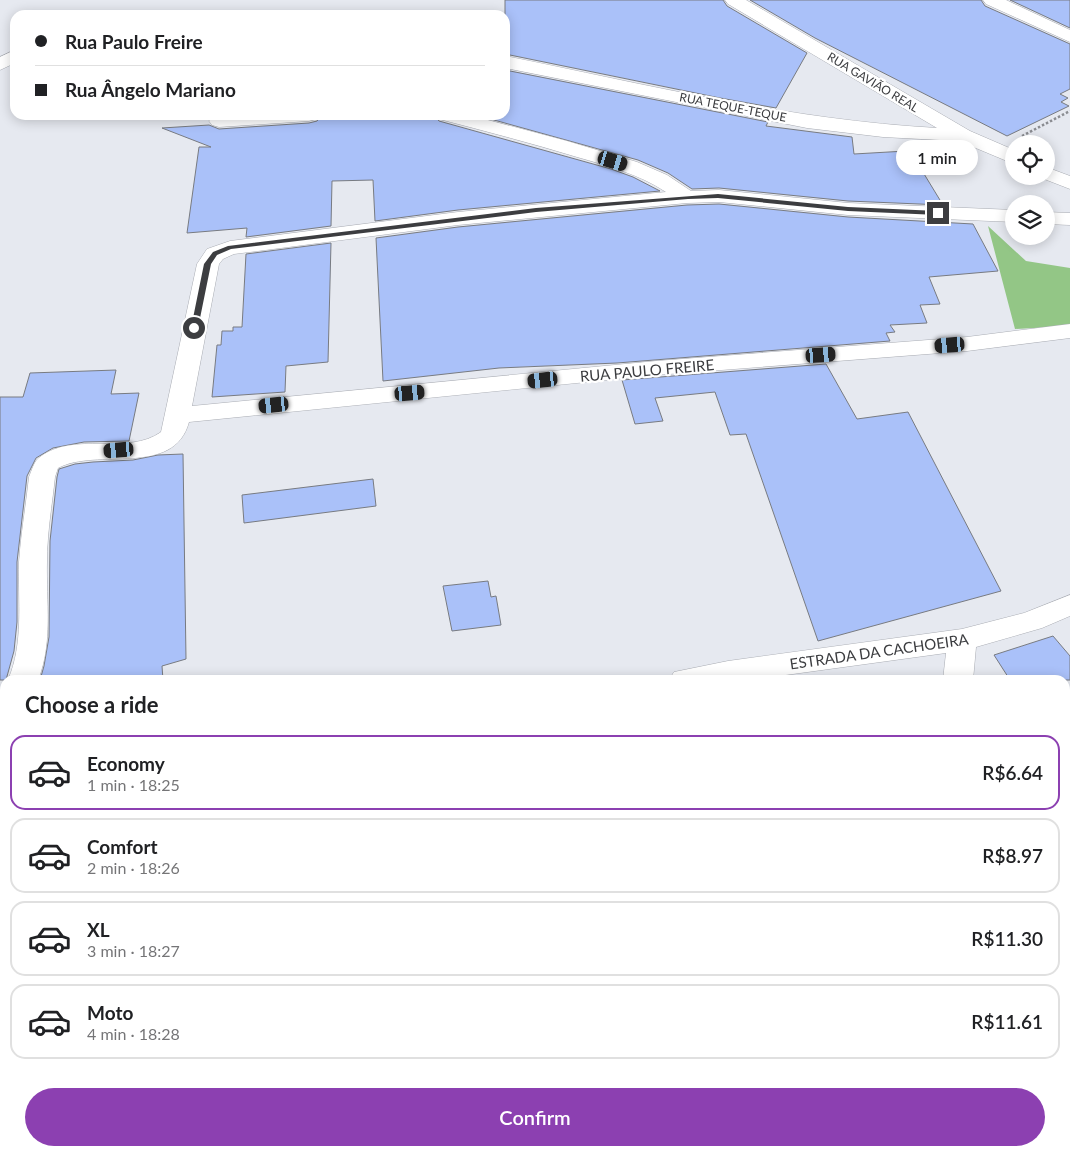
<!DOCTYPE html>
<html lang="en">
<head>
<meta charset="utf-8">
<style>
  body { margin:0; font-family:Lato,sans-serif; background:#f2f2f2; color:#202124; height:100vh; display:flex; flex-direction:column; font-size:19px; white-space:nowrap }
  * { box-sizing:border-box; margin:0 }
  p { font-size:16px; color:#757577 }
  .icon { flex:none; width:28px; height:28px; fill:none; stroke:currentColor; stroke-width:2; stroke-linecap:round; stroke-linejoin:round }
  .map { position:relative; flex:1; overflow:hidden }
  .side { position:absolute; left:0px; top:675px; width:1070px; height:481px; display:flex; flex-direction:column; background:#fff; border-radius:15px 15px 0 0; box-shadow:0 2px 12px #0003 }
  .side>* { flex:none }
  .guide { position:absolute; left:10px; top:10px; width:500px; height:110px; border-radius:15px; box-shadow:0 2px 12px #0003; display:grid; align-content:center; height:110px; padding:0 25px; background:#fff }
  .tools { position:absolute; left:1005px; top:135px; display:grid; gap:10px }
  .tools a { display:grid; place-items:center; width:50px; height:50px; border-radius:50%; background:#fff; box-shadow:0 2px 12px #0003; font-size:25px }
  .end { position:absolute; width:22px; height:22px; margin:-11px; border:6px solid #3c3d40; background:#fff; box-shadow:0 0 0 2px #fff }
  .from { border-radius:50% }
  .bubble { position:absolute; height:35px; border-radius:18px; background:#fff; box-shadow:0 2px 12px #0003; font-size:16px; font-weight:600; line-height:35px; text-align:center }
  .car { position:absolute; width:15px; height:30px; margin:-15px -8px; border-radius:6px; box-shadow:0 0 4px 1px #0007; background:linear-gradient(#222 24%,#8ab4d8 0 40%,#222 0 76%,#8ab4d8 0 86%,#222 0) }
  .guide b { display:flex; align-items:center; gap:18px; height:48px; font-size:19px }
  .guide b+b { border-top:1px solid #e0e0e0 }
  .guide i { width:12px; height:12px; background:#202124 }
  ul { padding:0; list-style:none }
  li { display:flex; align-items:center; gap:15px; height:75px; margin:0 10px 8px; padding:0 15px; border:2px solid #e0e0e0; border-radius:15px }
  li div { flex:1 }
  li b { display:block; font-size:19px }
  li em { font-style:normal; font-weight:600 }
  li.on { border-color:#8c40b1 }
  li>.icon { width:45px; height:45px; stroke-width:1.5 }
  h2 { padding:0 25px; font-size:22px; line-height:60px }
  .button { display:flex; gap:10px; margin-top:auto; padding:10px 25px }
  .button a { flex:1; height:58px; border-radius:30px; background:#8c40b1; color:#fff; font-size:20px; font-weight:600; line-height:58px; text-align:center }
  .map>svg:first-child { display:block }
</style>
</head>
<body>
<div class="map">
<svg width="1070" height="1156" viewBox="0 0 1070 1156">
  <rect width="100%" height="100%" fill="#e6e9f0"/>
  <path fill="#93c686" d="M 988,226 L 1026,261 L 1070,268 L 1070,326 L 1015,329 Z"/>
  <g fill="#aac1f9" stroke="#787b81">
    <path d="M 505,0 L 723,0 L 727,6 L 807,53 L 776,108 L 720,98 L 505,54 Z"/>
    <path d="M 750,0 L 981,0 L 985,6 L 1070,44 L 1070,89 L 1060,94 L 1068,98 L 1061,102 L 1069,106 L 1007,136 L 815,38 Z"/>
    <path d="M 1010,0 L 1070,0 L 1070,28 Z"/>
    <path d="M 505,70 L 768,122 L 766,126 L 852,137 L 854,154 L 906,151 L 913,164 L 918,164 L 943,205 L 848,201 L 719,188 L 692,189 L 668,173 L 638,160 L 476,115 L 505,115 Z"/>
    <path d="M 338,115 L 434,115 L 439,121 L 611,169 L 633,177 L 660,191 L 458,210 L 375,221 L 373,180 L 332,181 L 331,226 L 246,237 L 247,228 L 187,233 L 199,147 L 211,147 L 162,128 L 209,125 L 219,129 L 309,123 L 317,121 L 321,116 Z"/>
    <path d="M 719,204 L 848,217 L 973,224 L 998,271 L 929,277 L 940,304 L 920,305 L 927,323 L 890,325 L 895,332 L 886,333 L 890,341 L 617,363 L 499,368 L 383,381 L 376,238 L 458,227 L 687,205 Z"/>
    <path d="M 331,243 L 328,362 L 286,366 L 285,392 L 212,397 L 217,345 L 221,345 L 222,331 L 233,331 L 233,327 L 242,327 L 246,254 Z"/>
    <path d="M 826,364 L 857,419 L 908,412 L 1001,591 L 818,641 L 746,434 L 730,435 L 715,392 L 655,398 L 663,421 L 635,424 L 622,380 Z"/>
    <path d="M 116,370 L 111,394 L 139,393 L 129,441 L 84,442 L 53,448 L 36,458 L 27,476 L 17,562 L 17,622 L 14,651 L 6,680 L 0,680 L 0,397 L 23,397 L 30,373 Z"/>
    <path d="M 183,454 L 186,659 L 162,666 L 163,680 L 40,680 L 44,666 L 49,637 L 50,541 L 57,477 L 59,469 L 75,464 L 93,462 L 133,460 L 158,455 Z"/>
    <path d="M 373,479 L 376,506 L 244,523 L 242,495 Z"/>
    <path d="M 488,581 L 491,597 L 496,596 L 501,625 L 452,631 L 443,586 Z"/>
    <path d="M 1053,636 L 1070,656 L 1070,680 L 1010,680 L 994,655 Z"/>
  </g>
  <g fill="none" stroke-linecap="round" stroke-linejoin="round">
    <g stroke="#a9acb3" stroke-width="1">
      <g id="minor">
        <path d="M 725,0 L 746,0 L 970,131 L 1014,150 L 1014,164 L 959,141 L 883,137 L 807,128 L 505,68 L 505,56 C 648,85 791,120 937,128 L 728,4 Z"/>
        <path d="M 983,0 L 1006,0 L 1070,30 L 1070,42 L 986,4 Z"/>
        <path d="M 15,50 L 15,63 L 0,70 L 0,57 Z"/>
        <path d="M 221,115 L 319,115 L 316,119 L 309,121 L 219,127 L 212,125 L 209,121 L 212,117 Z"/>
        <path d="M 436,115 L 469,115 L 567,141 L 637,162 L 667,175 L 691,191 L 719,190 L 848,203 L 1014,210 L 1014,222 L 848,215 L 719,202 L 687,203 L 458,225 L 234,254 L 223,259 L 219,264 L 192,406 L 656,361 L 967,337 L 1070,324 L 1070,338 L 967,351 L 656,375 L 189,422 C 174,478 97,447 58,468 L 55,477 C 52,505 47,533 47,562 C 46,601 53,643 38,680 L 8,680 C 24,643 18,601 19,562 C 21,533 26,505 29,477 C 32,470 34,461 40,457 C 74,431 128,456 161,432 L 197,264 L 207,249 L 230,241 L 458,212 L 666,192 C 639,174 608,166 577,157 C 531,143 485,131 439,119 Z"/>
        <path d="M 1046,167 L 1070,176 L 1070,189 L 1039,177 L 1046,176 Z"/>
        <path d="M 1046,212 L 1070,213 L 1070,225 L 1046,224 Z"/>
        <path d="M 1070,595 L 1070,616 L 1042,628 L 976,647 L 973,680 L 943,680 L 946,653 L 749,680 L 669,680 L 674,672 L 728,661 L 962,629 L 1024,613 Z"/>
        <path d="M 5,694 L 5,720 L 0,721 L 0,695 Z"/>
        <path d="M 1070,699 L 1070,722 L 1065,723 L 1065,700 Z"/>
        <rect x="1065" y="863" width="5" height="28"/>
        <rect x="1065" y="1042" width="5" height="34"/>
        <path d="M 5,1111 L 5,1149 L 0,1151 L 0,1113 Z"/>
        <path d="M 1065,1134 L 1070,1136 L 1070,1156 L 1045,1156 L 1043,1151 L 1065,1151 Z"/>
        <path d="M 540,1151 L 581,1151 L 579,1156 L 538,1156 Z"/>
        <path d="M 621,1151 L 659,1151 L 661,1156 L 623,1156 Z"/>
        <path d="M 800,1151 L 839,1151 L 841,1156 L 802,1156 Z"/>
      </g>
    </g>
    <path stroke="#8b8d92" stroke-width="2.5" stroke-dasharray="2.5 2" stroke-linecap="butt" d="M 1022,136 L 1070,111"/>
    <use href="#minor" fill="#fff" fill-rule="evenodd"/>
  </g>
  <path fill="#3c3d40" d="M 718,194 L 848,207 L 938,211 L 941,213 L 938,215 L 848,211 L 718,198 L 688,199 L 536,212 L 231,249 L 217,255 L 211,264 L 198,328 L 194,330 L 191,328 L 204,264 L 213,252 L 228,246 L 536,208 Z"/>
  <g text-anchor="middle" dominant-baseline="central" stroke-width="4.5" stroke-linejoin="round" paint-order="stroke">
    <g font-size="12" fill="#3c3d40" stroke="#fff">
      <text transform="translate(873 82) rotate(31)">RUA GAVIÃO REAL</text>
      <text transform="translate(733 107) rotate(11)">RUA TEQUE-TEQUE</text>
    </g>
    <g font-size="15" fill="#3c3d40" stroke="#fff">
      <text transform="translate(647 370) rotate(-5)">RUA PAULO FREIRE</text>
      <text transform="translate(879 651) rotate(-8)">ESTRADA DA CACHOEIRA</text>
    </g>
  </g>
</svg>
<div class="tools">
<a><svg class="icon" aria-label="locate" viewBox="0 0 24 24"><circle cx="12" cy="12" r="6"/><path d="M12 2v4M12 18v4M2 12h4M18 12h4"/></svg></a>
<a><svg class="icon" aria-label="layers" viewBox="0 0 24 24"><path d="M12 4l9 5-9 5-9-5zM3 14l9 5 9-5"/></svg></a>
</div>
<i class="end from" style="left:194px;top:328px"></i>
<i class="end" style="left:938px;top:213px"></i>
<div class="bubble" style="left:896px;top:140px;width:82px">1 min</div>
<i class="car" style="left:613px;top:161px;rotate:107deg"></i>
<i class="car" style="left:950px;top:345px;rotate:265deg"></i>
<i class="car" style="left:821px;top:355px;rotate:86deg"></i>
<i class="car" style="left:543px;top:380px;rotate:264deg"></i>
<i class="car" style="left:410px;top:393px;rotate:85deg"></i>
<i class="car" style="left:274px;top:405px;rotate:264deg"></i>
<i class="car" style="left:119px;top:450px;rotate:265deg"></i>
<div class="guide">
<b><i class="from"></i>Rua Paulo Freire</b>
<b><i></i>Rua Ângelo Mariano</b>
</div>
<section class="side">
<h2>Choose a ride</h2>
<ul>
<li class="on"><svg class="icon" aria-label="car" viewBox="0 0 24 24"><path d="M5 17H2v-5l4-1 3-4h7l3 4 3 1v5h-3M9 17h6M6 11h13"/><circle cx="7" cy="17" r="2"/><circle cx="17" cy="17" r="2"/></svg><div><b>Economy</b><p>1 min · 18:25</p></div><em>R$6.64</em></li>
<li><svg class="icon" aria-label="car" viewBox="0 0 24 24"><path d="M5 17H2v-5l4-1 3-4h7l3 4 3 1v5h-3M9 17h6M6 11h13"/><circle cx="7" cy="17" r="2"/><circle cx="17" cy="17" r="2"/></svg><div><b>Comfort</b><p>2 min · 18:26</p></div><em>R$8.97</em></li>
<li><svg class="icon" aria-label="car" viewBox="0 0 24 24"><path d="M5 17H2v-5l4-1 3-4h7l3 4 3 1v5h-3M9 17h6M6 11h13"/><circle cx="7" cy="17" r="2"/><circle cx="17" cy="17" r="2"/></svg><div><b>XL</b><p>3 min · 18:27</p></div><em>R$11.30</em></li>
<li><svg class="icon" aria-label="car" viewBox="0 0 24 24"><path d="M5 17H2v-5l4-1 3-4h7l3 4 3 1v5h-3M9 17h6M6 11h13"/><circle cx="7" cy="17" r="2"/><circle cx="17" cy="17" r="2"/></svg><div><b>Moto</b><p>4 min · 18:28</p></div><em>R$11.61</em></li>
</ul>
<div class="button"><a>Confirm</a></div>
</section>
</div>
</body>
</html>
